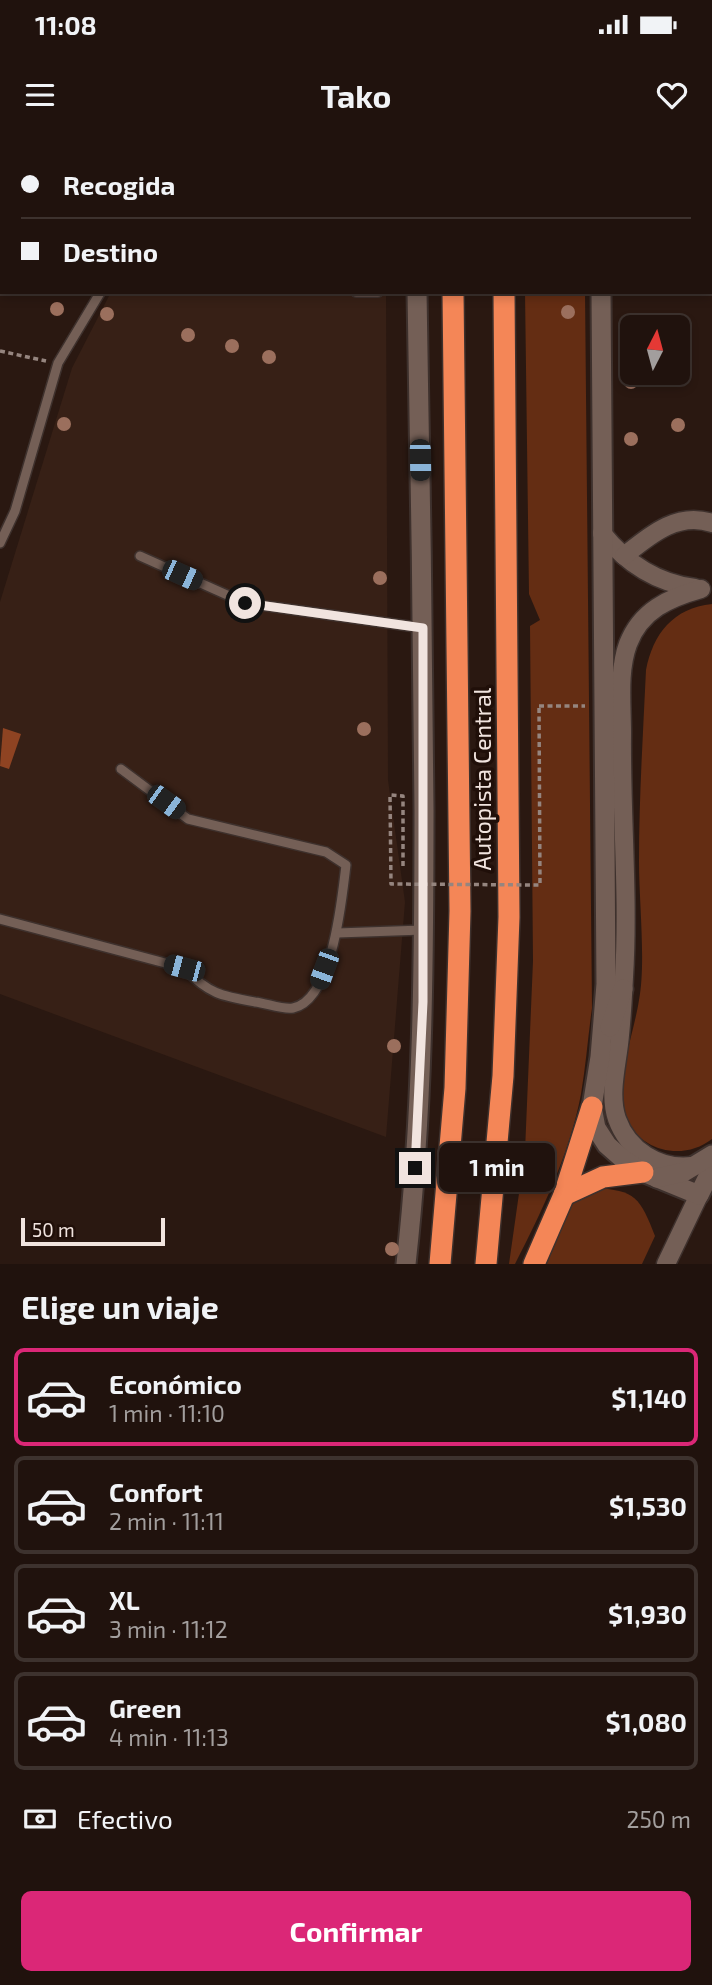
<!DOCTYPE html>
<html lang="es">
<head>
<meta charset="utf-8">
<style>
  body { margin:0; font-family:"Exo 2",sans-serif; background:#2d201b; color:#f1f3f6; height:100vh; display:flex; flex-direction:column; font-size:26px; white-space:nowrap }
  * { box-sizing:border-box; margin:0 }
  p { font-size:23px; color:#a29e9d }
  .icon { flex:none; width:38px; height:38px; fill:none; stroke:currentColor; stroke-width:2; stroke-linecap:round; stroke-linejoin:round }
  .map { position:relative; height:1124px; overflow:hidden }
  .drawer { display:flex; flex-direction:column; background:#20120d; flex:1 }
  .drawer>* { flex:none }
  .top-card { position:absolute; left:0px; top:0px; width:712px; height:154px; box-shadow:0 4px 10px #0003,0 0 0 2px #3d322e; display:grid; align-content:center; height:154px; padding:0 21px; background:#20120d }
  .needle { width:46px; rotate:6deg }
  .buttons { position:absolute; left:620px; top:175px; display:grid; gap:14px }
  .buttons a { display:grid; place-items:center; width:70px; height:70px; border-radius:10px; background:#20120d; box-shadow:0 4px 10px #0003,0 0 0 2px #3d322e; font-size:35px }
  .scale { position:absolute; left:21px; bottom:18px; width:144px; box-sizing:border-box; padding-left:7px; border:4px solid #f1e4df; border-top:0; font-size:19px; line-height:24px; white-space:nowrap; color:#f1e4df; -webkit-text-stroke:5px #200f09; paint-order:stroke }
  .end { position:absolute; width:32px; height:32px; margin:-16px; border:9px solid #f1e4df; background:#111; box-shadow:0 0 0 4px #111 }
  .from { border-radius:50% }
  .bubble { position:absolute; height:49px; border-radius:10px; background:#20120d; box-shadow:0 4px 10px #0003,0 0 0 2px #3d322e; font-size:23px; font-weight:700; line-height:49px; text-align:center }
  .car { position:absolute; width:21px; height:42px; margin:-21px -10px; border-radius:9px; box-shadow:0 0 5px 2px #0007; background:linear-gradient(#222 24%,#8ab4d8 0 40%,#222 0 76%,#8ab4d8 0 86%,#222 0) }
  .top-card b { display:flex; align-items:center; gap:24px; height:66px; font-size:26px }
  .top-card b+b { border-top:2px solid #3d322e }
  .top-card i { width:18px; height:18px; background:#f1f3f6 }
  ul { padding:0; list-style:none }
  li { display:flex; align-items:center; gap:21px; height:98px; margin:0 14px 10px; padding:0 7px; border:4px solid #3d322e; border-radius:10px }
  li div { flex:1 }
  li b { display:block; font-size:26px }
  li em { font-style:normal; font-weight:700 }
  li.current { border-color:#db2777 }
  li>.icon { width:63px; height:63px; stroke-width:1.5 }
  h2 { padding:0 21px; font-size:32px; line-height:84px }
  .pay { display:flex; align-items:center; gap:18px; height:77px; padding:0 21px; font-size:26px }
  .pay p { margin-inline-start:auto }
  .button { display:flex; gap:14px; margin-top:auto; padding:14px 21px }
  .button a { flex:1; height:80px; border-radius:10px; background:#db2777; color:#fff; font-size:28px; font-weight:700; line-height:80px; text-align:center }
  .status { display:flex; justify-content:space-between; align-items:center; height:49px; padding:0 35px; background:#20120d; direction:ltr }
  .status svg { height:19px; fill:currentColor }
  header { display:flex; justify-content:space-between; align-items:center; height:91px; padding:0 21px; background:#20120d; font-size:32px; font-weight:700 }
  .map>svg:first-child { display:block }
</style>
</head>
<body>
<div class="status"><b>11:08</b><svg viewBox="0 0 49 12"><path d="M0 12V9h3v3zM5 12V6h3v6zM10 12V3h3v9zM15 12V0h3v12zM26 1h20v11H26zM47 4h2v5h-2z"/></svg></div>
<header><svg class="icon" aria-label="menu" viewBox="0 0 24 24"><path d="M4 6h16M4 12h16M4 18h16"/></svg>Tako<svg class="icon" aria-label="heart" viewBox="0 0 24 24"><path d="M12 20l-8-8c-3-5 5-10 8-4 3-6 11-1 8 4z"/></svg></header>
<div class="map">
<svg width="712" height="1124" viewBox="0 0 712 1124">
  <rect width="100%" height="100%" fill="#2a1811"/>
  <g fill="#372016">
    <path d="M 158,0 L 385,0 L 385,2 L 157,2 Z"/>
    <path d="M 111,152 L 386,152 L 388,640 L 405,762 L 386,997 L 0,854 L 0,462 L 72,228 Z"/>
  </g>
  <g fill="#642d13">
    <path d="M 525,152 L 585,152 L 592,868 C 588,896 586,925 581,954 C 570,1013 542,1071 515,1124 L 509,1124 L 525,1011 L 533,821 L 530,486 L 540,480 L 529,454 Z"/>
    <path d="M 712,464 L 712,999 C 684,1021 642,1012 627,980 C 612,949 634,894 639,860 C 646,823 639,762 639,722 C 639,658 643,594 646,530 C 653,494 673,468 712,464 Z"/>
    <path d="M 594,1048 C 636,1050 640,1058 655,1096 L 642,1124 L 542,1124 L 574,1061 Z"/>
  </g>
  <path fill="#8e4322" d="M 3,588 L 21,594 L 9,629 L 0,626 Z"/>
  <g fill="none" stroke-linecap="round" stroke-linejoin="round">
    <g stroke="#3e312d" stroke-width="12">
      <g id="service">
        <path d="M 335,0 L 335,2"/>
        <path d="M 356,152 L 378,152"/>
        <path d="M 0,403 L 15,371 L 58,223 L 100,153"/>
        <path d="M 140,416 L 245,463 L 423,488"/>
        <path d="M 0,779 L 184,828 C 209,854 221,856 255,862 C 266,863 283,870 293,868 C 333,860 342,757 346,725 L 326,712 L 188,679 L 121,629"/>
        <path d="M 337,793 L 423,790"/>
      </g>
    </g>
    <g stroke="#3e312d" stroke-width="21">
      <g id="minor">
        <path d="M 710,9 L 712,10"/>
        <path d="M 602,393 C 626,423 657,443 695,448"/>
        <path d="M 624,416 C 649,396 677,371 712,383"/>
        <path d="M 692,1026 C 659,1030 628,1010 617,979 C 608,953 618,922 620,895 C 622,876 623,856 624,837 C 629,756 621,674 622,593 C 622,564 618,531 628,504 C 641,470 669,458 701,449"/>
        <path d="M 666,1124 L 699,1055"/>
      </g>
    </g>
    <g stroke="#3e312d" stroke-width="23">
      <g id="secondary">
        <path d="M 414,0 L 414,2"/>
        <path d="M 598,0 L 598,2"/>
        <path d="M 601,152 L 606,844 L 600,917 L 592,967 L 596,988 L 607,1005 L 624,1020 L 643,1032 L 699,1055 L 712,1028"/>
        <path d="M 610,887 L 623,849"/>
        <path d="M 657,1038 L 684,1032 L 712,1015"/>
        <path d="M 406,1124 C 423,973 424,822 424,670 C 423,497 420,325 417,152"/>
      </g>
    </g>
    <g stroke="#3e312d" stroke-width="24">
      <g id="motorway">
        <path d="M 452,0 L 452,2"/>
        <path d="M 502,0 L 502,2"/>
        <path d="M 564,1055 L 603,1037 L 643,1032"/>
        <path d="M 440,1124 L 455,948 L 460,771 L 453,152"/>
        <path d="M 486,1124 L 503,936 L 509,777 L 504,152"/>
        <path d="M 534,1124 L 564,1055 L 592,967"/>
      </g>
    </g>
    <g stroke="#95857f" stroke-width="3.5" stroke-dasharray="5 3.5" stroke-linecap="butt">
      <path d="M 0,211 L 46,221"/>
      <path d="M 539,566 L 585,566"/>
    </g>
    <use href="#service" stroke="#745f56" stroke-width="9"/>
    <use href="#minor" stroke="#745f56" stroke-width="18"/>
    <use href="#secondary" stroke="#745f56" stroke-width="19"/>
    <use href="#motorway" stroke="#f48657" stroke-width="21"/>
    <path stroke="#95857f" stroke-width="3.5" stroke-dasharray="5 3.5" stroke-linecap="butt" d="M 403,726 L 403,656 L 390,655 L 391,744 L 540,745 L 539,566"/>
  </g>
  <g fill="#9b6f5d">
    <circle cx="57" cy="169" r="7"/>
    <circle cx="568" cy="172" r="7"/>
    <circle cx="107" cy="174" r="7"/>
    <circle cx="188" cy="195" r="7"/>
    <circle cx="232" cy="206" r="7"/>
    <circle cx="269" cy="217" r="7"/>
    <circle cx="631" cy="242" r="7"/>
    <circle cx="64" cy="284" r="7"/>
    <circle cx="678" cy="285" r="7"/>
    <circle cx="631" cy="299" r="7"/>
    <circle cx="380" cy="438" r="7"/>
    <circle cx="364" cy="589" r="7"/>
    <circle cx="394" cy="906" r="7"/>
    <circle cx="392" cy="1109" r="7"/>
  </g>
  <g fill="none" stroke-linecap="round" stroke-linejoin="round">
    <path stroke="#f1e4df" stroke-width="9" d="M 245,463 L 423,488 L 423,862 L 415,1028"/>
  </g>
  <g text-anchor="middle" dominant-baseline="central" stroke-width="7" stroke-linejoin="round" paint-order="stroke">
    <g font-size="23" fill="#f1e4df" stroke="#200f09">
      <text transform="translate(482 639) rotate(-90)">Autopista Central</text>
    </g>
  </g>
</svg>
<div class="buttons">
<a><svg class="needle" viewBox="-14 -14 28 28"><path d="M0-13l5 13h-10z" fill="#e53935"/><path d="M0 13l5-13h-10z" fill="#a29e9d"/></svg></a>
</div>
<div class="scale">50 m</div>
<i class="end from" style="left:245px;top:463px"></i>
<i class="end" style="left:415px;top:1028px"></i>
<div class="bubble" style="left:439px;top:1003px;width:116px">1 min</div>
<i class="car" style="left:420px;top:320px;rotate:179deg"></i>
<i class="car" style="left:182px;top:435px;rotate:114deg"></i>
<i class="car" style="left:166px;top:662px;rotate:126deg"></i>
<i class="car" style="left:184px;top:828px;rotate:285deg"></i>
<i class="car" style="left:324px;top:829px;rotate:200deg"></i>
<div class="top-card">
<b><i class="from"></i>Recogida</b>
<b><i></i>Destino</b>
</div>
</div>
<section class="drawer">
<h2>Elige un viaje</h2>
<ul>
<li class="current"><svg class="icon" aria-label="car" viewBox="0 0 24 24"><path d="M5 17H2v-5l4-1 3-4h7l3 4 3 1v5h-3M9 17h6M6 11h13"/><circle cx="7" cy="17" r="2"/><circle cx="17" cy="17" r="2"/></svg><div><b>Económico</b><p>1 min · 11:10</p></div><em>$1,140</em></li>
<li><svg class="icon" aria-label="car" viewBox="0 0 24 24"><path d="M5 17H2v-5l4-1 3-4h7l3 4 3 1v5h-3M9 17h6M6 11h13"/><circle cx="7" cy="17" r="2"/><circle cx="17" cy="17" r="2"/></svg><div><b>Confort</b><p>2 min · 11:11</p></div><em>$1,530</em></li>
<li><svg class="icon" aria-label="car" viewBox="0 0 24 24"><path d="M5 17H2v-5l4-1 3-4h7l3 4 3 1v5h-3M9 17h6M6 11h13"/><circle cx="7" cy="17" r="2"/><circle cx="17" cy="17" r="2"/></svg><div><b>XL</b><p>3 min · 11:12</p></div><em>$1,930</em></li>
<li><svg class="icon" aria-label="car" viewBox="0 0 24 24"><path d="M5 17H2v-5l4-1 3-4h7l3 4 3 1v5h-3M9 17h6M6 11h13"/><circle cx="7" cy="17" r="2"/><circle cx="17" cy="17" r="2"/></svg><div><b>Green</b><p>4 min · 11:13</p></div><em>$1,080</em></li>
</ul>
<div class="pay"><svg class="icon" aria-label="cash" viewBox="0 0 24 24"><path d="M3 7h18v10H3z"/><circle cx="12" cy="12" r="2"/></svg>Efectivo<p>250 m</p></div>
<div class="button"><a>Confirmar</a></div>
</section>
</body>
</html>
